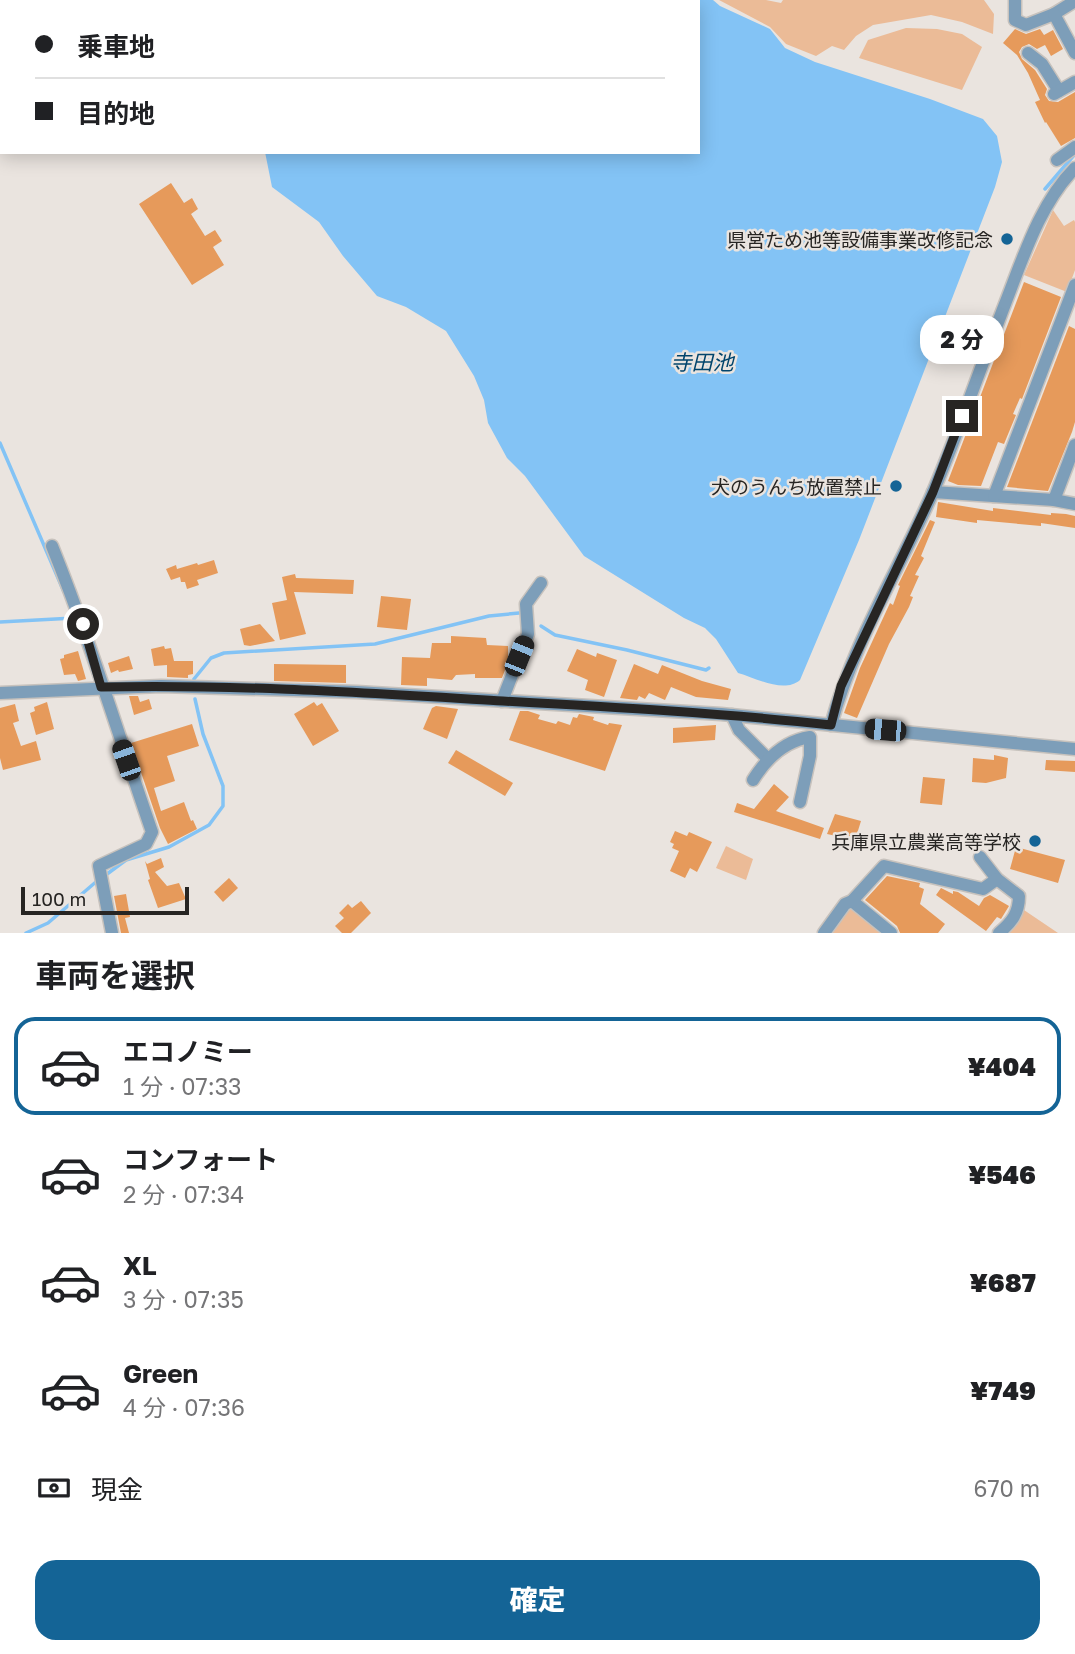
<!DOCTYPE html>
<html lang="ja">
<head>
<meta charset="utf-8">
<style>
  body { margin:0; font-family:"Golos Text","Noto Sans JP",sans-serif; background:#f2f2f2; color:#202124; height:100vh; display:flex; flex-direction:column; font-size:26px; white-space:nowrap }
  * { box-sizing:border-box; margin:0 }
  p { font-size:23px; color:#757577 }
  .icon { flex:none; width:38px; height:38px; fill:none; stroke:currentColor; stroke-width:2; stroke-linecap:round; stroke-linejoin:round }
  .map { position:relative; height:933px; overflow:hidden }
  .details { display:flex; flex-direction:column; background:#fff; flex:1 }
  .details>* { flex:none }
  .guide { position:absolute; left:0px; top:0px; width:700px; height:154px; box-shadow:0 4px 18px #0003; display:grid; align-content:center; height:154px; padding:0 35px; background:#fff }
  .scale { position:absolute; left:21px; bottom:18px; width:168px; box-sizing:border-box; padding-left:7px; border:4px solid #272523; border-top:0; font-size:19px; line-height:24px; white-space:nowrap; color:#272523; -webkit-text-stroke:5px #eae4df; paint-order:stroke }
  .end { position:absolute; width:32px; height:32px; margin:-16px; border:9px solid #272523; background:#fff; box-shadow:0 0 0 4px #fff }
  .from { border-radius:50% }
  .bubble { position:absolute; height:49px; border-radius:21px; background:#fff; box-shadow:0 4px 18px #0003; font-size:23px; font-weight:800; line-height:49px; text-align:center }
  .car { position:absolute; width:21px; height:42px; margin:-21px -10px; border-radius:9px; box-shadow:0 0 5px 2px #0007; background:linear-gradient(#222 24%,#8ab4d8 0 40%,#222 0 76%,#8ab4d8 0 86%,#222 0) }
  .guide b { display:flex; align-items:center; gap:24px; height:66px; font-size:26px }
  .guide b+b { border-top:2px solid #e0e0e0 }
  .guide i { width:18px; height:18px; background:#202124 }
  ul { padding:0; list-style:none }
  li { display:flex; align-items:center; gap:21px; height:98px; margin:0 14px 10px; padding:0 21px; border:4px solid transparent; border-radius:21px }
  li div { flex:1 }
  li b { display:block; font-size:26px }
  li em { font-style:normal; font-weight:800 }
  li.selected { border-color:#146496 }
  li>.icon { width:63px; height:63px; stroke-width:1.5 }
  h2 { padding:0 35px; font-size:32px; line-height:84px }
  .pay { display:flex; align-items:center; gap:18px; height:77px; padding:0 35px; font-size:26px }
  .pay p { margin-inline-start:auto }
  .button { display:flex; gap:14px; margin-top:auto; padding:14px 35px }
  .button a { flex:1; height:80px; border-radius:21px; background:#146496; color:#fff; font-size:28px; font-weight:800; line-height:80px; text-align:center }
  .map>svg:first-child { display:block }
</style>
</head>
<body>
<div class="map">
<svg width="1075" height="933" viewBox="0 0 1075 933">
  <rect width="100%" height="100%" fill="#eae4df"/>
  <g fill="#ebbb97">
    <path d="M 719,0 L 766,0 L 781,3 L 783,0 L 984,0 L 994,14 L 993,34 L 962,22 L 931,15 L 873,25 L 856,36 L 844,50 L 832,46 L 816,56 L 786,44 L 770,27 Z"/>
    <path d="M 906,28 L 937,29 L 962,34 L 982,47 L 962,90 L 859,58 L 868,40 Z"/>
    <path d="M 1053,210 L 1064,226 L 1074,220 L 1075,222 L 1075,270 L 1067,292 L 1024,275 Z"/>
    <path d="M 726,846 L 753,859 L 746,880 L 716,868 Z"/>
    <path d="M 850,905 L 885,933 L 830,933 Z"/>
    <path d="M 1021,908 L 1058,933 L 1004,933 Z"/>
  </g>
  <path fill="#83c3f5" d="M 271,0 L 713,0 L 720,6 L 770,29 L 785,48 L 815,62 L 930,99 L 983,119 L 997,136 L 1002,162 L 995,187 L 859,540 L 800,680 C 784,694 756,678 738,673 L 716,639 L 705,628 L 684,618 L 584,556 L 525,476 L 507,458 L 488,423 L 484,400 L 474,376 L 446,331 L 406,307 L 377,296 L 343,256 L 319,222 L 272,187 L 265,152 L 698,152 L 698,2 L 270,2 Z"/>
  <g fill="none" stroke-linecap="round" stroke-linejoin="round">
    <g stroke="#83c3f5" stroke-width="3.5">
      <path d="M 1045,189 L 1075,154"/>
      <path d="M 0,443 L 64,592"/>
      <path d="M 0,622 L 74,618 L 73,615"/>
      <path d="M 541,626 L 555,635 L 627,650 L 706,670 L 709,668"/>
      <path d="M 194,679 L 211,658 L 224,653 L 375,644 L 489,616 L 519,613"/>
      <path d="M 103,877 L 126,860 L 169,847 L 209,825 L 223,806 L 223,786 L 203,734 L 195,699"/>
      <path d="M 26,933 L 48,923 L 97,881"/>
    </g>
  </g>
  <g fill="#e69a5b">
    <path d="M 1015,29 L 1026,34 L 1040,29 L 1044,35 L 1053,30 L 1063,49 L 1051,56 L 1045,45 L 1037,49 L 1029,44 L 1022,47 L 1019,52 L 1022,59 L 1035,70 L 1047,89 L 1045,95 L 1049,101 L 1058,102 L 1075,92 L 1075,138 L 1061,146 L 1046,122 L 1045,123 L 1035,102 L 1040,100 L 1028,73 L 1017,55 L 1003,43 Z"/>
    <path d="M 171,183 L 184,203 L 192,198 L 198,209 L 191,214 L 205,236 L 215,230 L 222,241 L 213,247 L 224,265 L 192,285 L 139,204 Z"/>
    <path d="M 1024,282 L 1061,297 L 1022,399 L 1020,398 L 1013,414 L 1016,415 L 1004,444 L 998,442 L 981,486 L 958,485 L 948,481 Z"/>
    <path d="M 1069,326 L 1075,329 L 1075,422 L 1072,432 L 1048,491 L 1007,487 Z"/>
    <path d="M 938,502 L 993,511 L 993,508 L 1051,515 L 1051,513 L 1066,514 L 1075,516 L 1075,528 L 1041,523 L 1041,526 L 977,520 L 977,523 L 936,517 Z"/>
    <path d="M 930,520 L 935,522 L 921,556 L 924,558 L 915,575 L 919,576 L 910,596 L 913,597 L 909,607 L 889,644 L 857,718 L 844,713 L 860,668 L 890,603 L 893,605 L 900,586 L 898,585 Z"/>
    <path d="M 214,560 L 218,573 L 197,580 L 199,585 L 187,589 L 185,582 L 181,582 L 180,577 L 171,580 L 166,569 L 176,565 L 177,569 L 197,563 L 198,565 Z"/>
    <path d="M 295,574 L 296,578 L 354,580 L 353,594 L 294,592 L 306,634 L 280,640 L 272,603 L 287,600 L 282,577 Z"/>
    <path d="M 381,596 L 411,599 L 407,630 L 377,627 Z"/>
    <path d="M 260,624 L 275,641 L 250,646 L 244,645 L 240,629 Z"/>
    <path d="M 451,636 L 486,638 L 487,645 L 508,646 L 508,662 L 502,678 L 475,678 L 475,674 L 456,675 L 452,680 L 427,678 L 427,686 L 401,685 L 402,657 L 430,658 L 432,643 L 451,643 Z"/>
    <path d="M 164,646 L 165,649 L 171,648 L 174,661 L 193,661 L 193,674 L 188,675 L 188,678 L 167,677 L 167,665 L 154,666 L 151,649 Z"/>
    <path d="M 577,649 L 596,657 L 597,653 L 617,660 L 604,697 L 585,690 L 588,680 L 567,671 Z"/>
    <path d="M 78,651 L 86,679 L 78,681 L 75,674 L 64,675 L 60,659 L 64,658 L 64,655 Z"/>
    <path d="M 129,656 L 133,669 L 119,672 L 118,670 L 111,673 L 108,663 Z"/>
    <path d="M 274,664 L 346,665 L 346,683 L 274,681 Z"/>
    <path d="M 634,664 L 658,674 L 662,665 L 702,681 L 731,689 L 728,700 L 696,697 L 671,687 L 665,700 L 649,693 L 645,699 L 639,696 L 637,700 L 620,698 Z"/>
    <path d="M 129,696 L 138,696 L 140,702 L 149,699 L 152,709 L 134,715 Z"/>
    <path d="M 47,702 L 54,729 L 36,735 L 30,713 L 35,711 L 34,707 Z"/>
    <path d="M 314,702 L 317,706 L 322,703 L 339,731 L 313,746 L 294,714 Z"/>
    <path d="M 15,704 L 19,721 L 13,723 L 21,746 L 36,741 L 41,760 L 3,770 L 0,758 L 0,708 Z"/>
    <path d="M 436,706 L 458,709 L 447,739 L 423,729 L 432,708 Z"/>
    <path d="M 520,711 L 528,711 L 540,715 L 538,719 L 556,724 L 558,721 L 570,725 L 573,717 L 577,718 L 579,714 L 594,717 L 593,720 L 608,725 L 609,723 L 622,725 L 605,771 L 509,740 Z"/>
    <path d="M 192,724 L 199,746 L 167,756 L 175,781 L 154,788 L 161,811 L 184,802 L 191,821 L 193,820 L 197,829 L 168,844 L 160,828 L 131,743 Z"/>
    <path d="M 716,725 L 715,740 L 673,743 L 673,728 Z"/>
    <path d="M 456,750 L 513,783 L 505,796 L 448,763 Z"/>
    <path d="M 994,755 L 1008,758 L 1006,778 L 986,783 L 972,782 L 973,758 L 994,760 Z"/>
    <path d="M 1046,760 L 1075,761 L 1075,772 L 1045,770 Z"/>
    <path d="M 923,777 L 945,779 L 942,805 L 920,803 Z"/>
    <path d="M 774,784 L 789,797 L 776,811 L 824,828 L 820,839 L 734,812 L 737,803 L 754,809 Z"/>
    <path d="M 835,814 L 861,821 L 855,840 L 827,834 Z"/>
    <path d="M 675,831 L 687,836 L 689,832 L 712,842 L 697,872 L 690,868 L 685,878 L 670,871 L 679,851 L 672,848 L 674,844 L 670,842 Z"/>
    <path d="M 1016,847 L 1065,860 L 1058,883 L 1010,869 Z"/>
    <path d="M 161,858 L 164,867 L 155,872 L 167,886 L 179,883 L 186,899 L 158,908 L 148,880 L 150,879 L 145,861 L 147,864 Z"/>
    <path d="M 887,876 L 920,883 L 919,887 L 924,889 L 920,904 L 945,924 L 938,933 L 900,933 L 897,926 L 865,900 Z"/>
    <path d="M 229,878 L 238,888 L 223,902 L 214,892 Z"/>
    <path d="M 941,888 L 953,894 L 953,891 L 958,892 L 979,906 L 984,898 L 990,895 L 1009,906 L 1001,919 L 997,917 L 986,931 L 936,895 Z"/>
    <path d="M 126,894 L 130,917 L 125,918 L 129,933 L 121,933 L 114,896 Z"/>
    <path d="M 361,901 L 371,913 L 351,933 L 342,933 L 335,926 L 344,918 L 339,913 L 348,904 L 352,908 Z"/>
  </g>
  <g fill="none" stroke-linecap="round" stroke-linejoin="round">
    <g stroke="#c7c2bd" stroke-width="15">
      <g id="minor">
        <path d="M 1015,0 L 1015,20 L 1026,25 L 1054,14 L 1075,1"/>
        <path d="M 1054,14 L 1075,53"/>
        <path d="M 1028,53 L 1042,64 L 1059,91"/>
        <path d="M 1054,94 L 1075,82"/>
        <path d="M 1057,160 L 1075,147"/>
        <path d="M 933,492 L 1054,500 L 1075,504"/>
        <path d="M 994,496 L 1075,285"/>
        <path d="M 1054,500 L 1075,445"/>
        <path d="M 52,546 C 90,640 119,737 152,832 L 146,844 L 99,866 L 112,933"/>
        <path d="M 0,693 L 161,686 L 357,692 L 721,714 L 1075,749"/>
        <path d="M 502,701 L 528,634 L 526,604 L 541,583"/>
        <path d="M 732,715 L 739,730 L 767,758"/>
        <path d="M 831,725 C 853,643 899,570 933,492 C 959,431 981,366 1005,304 C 1023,258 1040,203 1075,168"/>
        <path d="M 753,780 C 766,759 784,741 810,737 L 810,756 L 800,802"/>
        <path d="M 980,857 L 997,879 L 1019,896 C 1019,913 1012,922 999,933"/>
        <path d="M 852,901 L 891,933"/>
        <path d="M 824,933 L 845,904 L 852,901 L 884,866 L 983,889 L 997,879"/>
      </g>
    </g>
    <use href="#minor" stroke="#7d9eb9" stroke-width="12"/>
  </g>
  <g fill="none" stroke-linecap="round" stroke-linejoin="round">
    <path stroke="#272523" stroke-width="9" d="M 83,624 L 101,687 C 235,684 369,693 503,701 C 613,707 722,713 831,725 L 841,686 L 933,492 L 962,416"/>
  </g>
  <g fill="#146496" stroke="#eae4df" stroke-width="2.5">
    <circle cx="1007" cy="239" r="7"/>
    <circle cx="896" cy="486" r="7"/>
    <circle cx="1035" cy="841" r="7"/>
  </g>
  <g text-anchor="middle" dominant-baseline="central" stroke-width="5" stroke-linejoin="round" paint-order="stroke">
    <g font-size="19" fill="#272523" stroke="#eae4df" text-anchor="end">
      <text x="993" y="239">県営ため池等設備事業改修記念</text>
      <text x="882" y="486">犬のうんち放置禁止</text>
      <text x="1021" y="841">兵庫県立農業高等学校</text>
    </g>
    <g font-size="21" font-style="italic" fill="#00446c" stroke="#eae4df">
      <text x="702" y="362">寺田池</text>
    </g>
  </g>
</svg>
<div class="scale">100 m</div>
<i class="end from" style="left:83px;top:624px"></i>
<i class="end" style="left:962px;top:416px"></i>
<div class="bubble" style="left:920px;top:315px;width:84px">2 分</div>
<i class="car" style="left:519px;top:656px;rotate:22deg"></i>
<i class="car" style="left:885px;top:730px;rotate:275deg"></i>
<i class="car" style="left:126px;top:760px;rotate:341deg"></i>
<div class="guide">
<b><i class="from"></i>乗車地</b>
<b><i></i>目的地</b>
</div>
</div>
<section class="details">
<h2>車両を選択</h2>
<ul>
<li class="selected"><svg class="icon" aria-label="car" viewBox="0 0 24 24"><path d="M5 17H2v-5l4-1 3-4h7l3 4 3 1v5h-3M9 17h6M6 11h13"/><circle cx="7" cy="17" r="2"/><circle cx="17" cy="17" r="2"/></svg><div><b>エコノミー</b><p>1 分 · 07:33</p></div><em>¥404</em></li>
<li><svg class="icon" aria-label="car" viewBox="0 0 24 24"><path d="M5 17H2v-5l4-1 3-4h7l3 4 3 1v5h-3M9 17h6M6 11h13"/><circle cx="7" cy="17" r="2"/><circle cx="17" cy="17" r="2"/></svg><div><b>コンフォート</b><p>2 分 · 07:34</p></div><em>¥546</em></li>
<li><svg class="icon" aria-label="car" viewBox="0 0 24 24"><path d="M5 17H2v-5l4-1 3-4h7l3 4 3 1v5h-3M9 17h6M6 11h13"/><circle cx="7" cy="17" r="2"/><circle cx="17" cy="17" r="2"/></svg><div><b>XL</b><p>3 分 · 07:35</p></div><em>¥687</em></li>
<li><svg class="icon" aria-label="car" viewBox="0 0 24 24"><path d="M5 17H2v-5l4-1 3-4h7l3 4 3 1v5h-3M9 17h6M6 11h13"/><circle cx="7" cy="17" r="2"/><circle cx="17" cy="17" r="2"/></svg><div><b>Green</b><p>4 分 · 07:36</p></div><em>¥749</em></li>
</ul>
<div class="pay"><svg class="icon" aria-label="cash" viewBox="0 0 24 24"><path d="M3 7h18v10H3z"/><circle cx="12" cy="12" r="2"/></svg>現金<p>670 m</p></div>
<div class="button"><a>確定</a></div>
</section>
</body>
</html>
